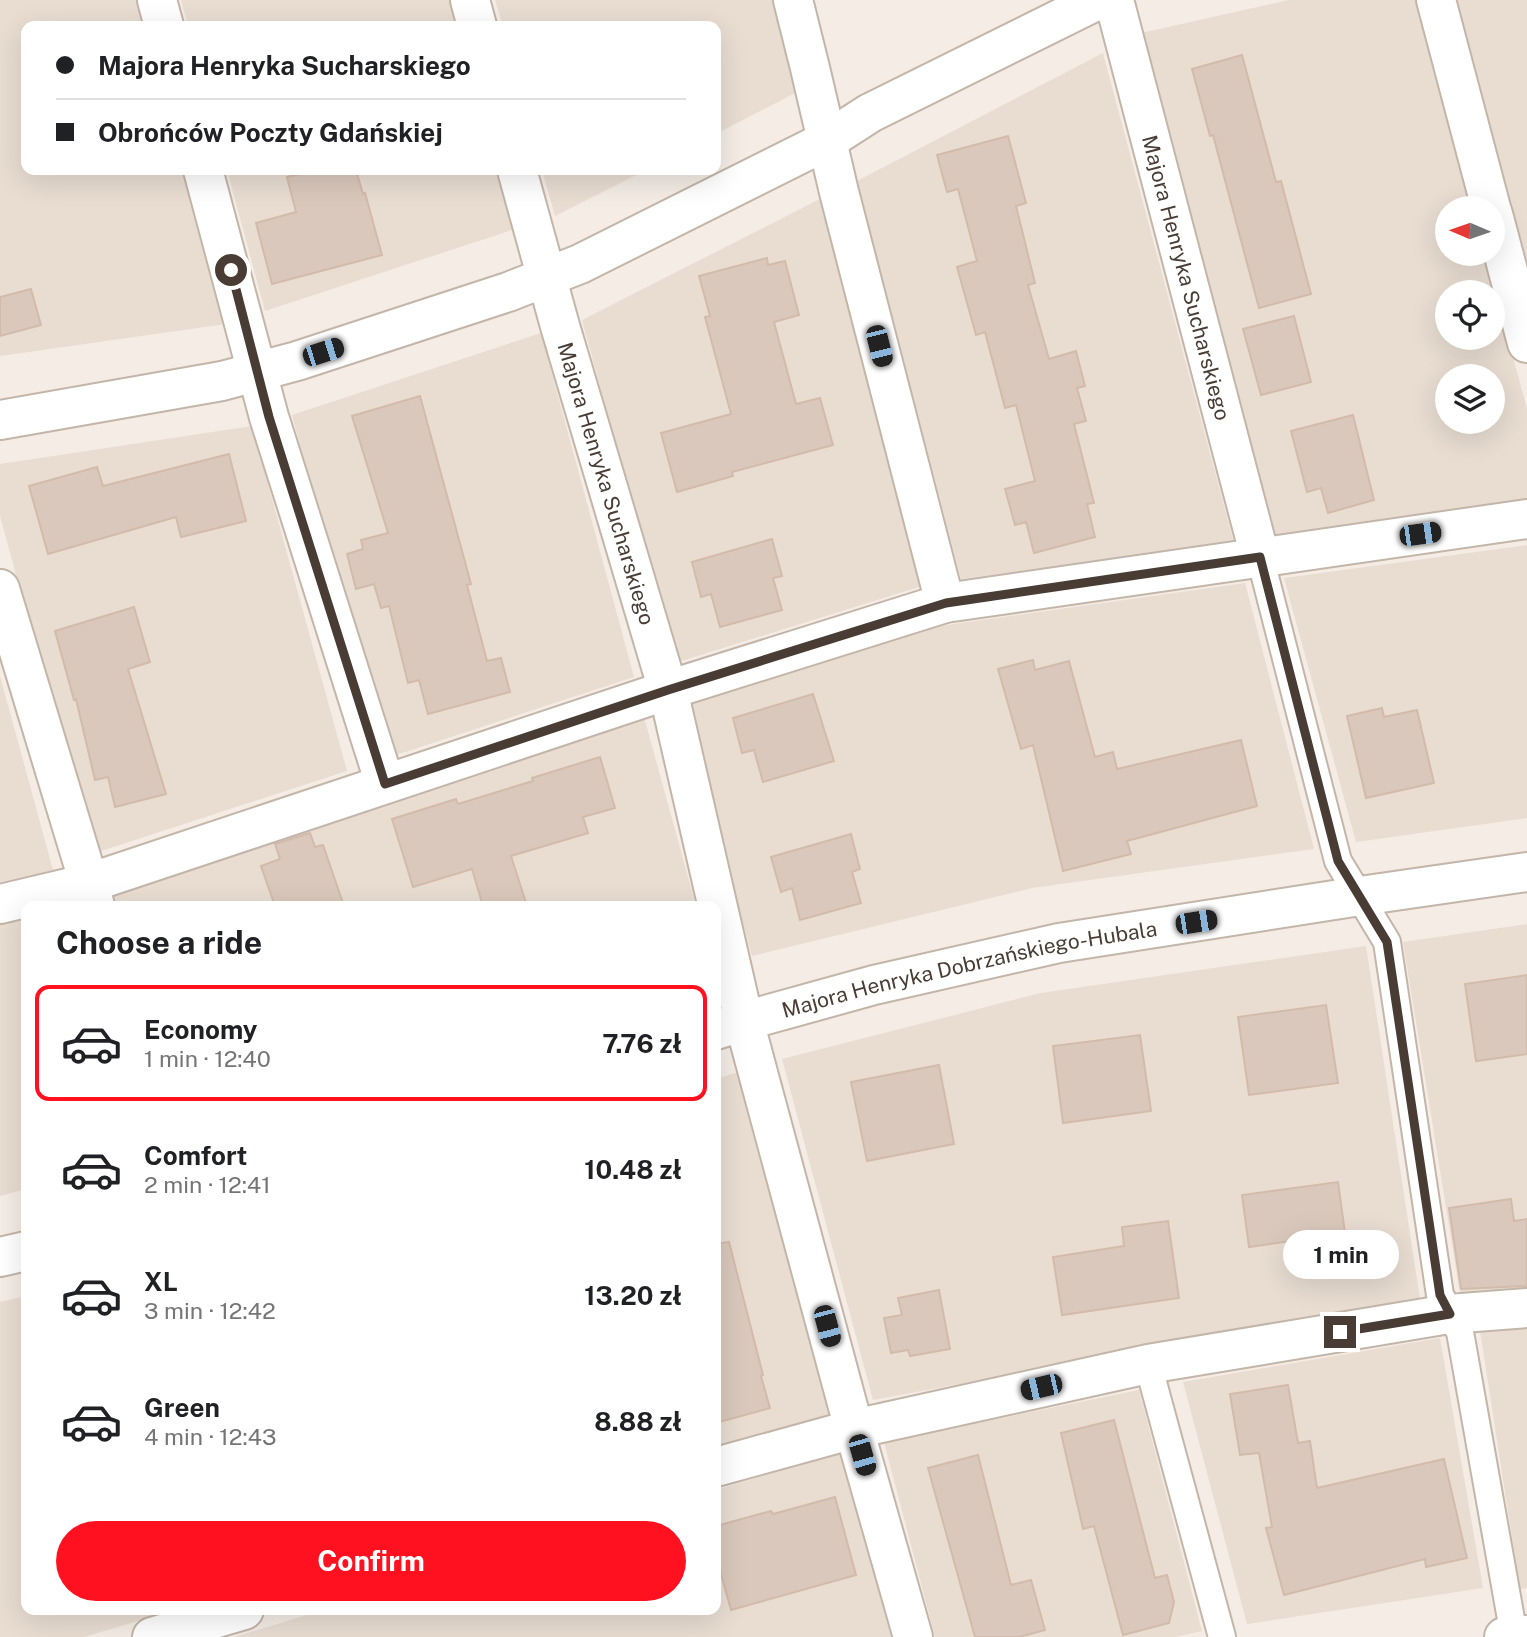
<!DOCTYPE html>
<html lang="en">
<head>
<meta charset="utf-8">
<style>
  body { margin:0; font-family:"Public Sans",sans-serif; background:#f6f6f6; color:#202124; height:100vh; display:flex; flex-direction:column; font-size:26px; white-space:nowrap }
  * { box-sizing:border-box; margin:0 }
  p { font-size:23px; color:#757577 }
  .icon { flex:none; width:38px; height:38px; fill:none; stroke:currentColor; stroke-width:2; stroke-linecap:round; stroke-linejoin:round }
  .map { position:relative; flex:1; overflow:hidden }
  .panel { position:absolute; left:21px; top:901px; width:700px; height:714px; display:flex; flex-direction:column; background:#fff; border-radius:14px; box-shadow:0 7px 28px #0002 }
  .panel>* { flex:none }
  .banner { position:absolute; left:21px; top:21px; width:700px; height:154px; border-radius:14px; box-shadow:0 7px 28px #0002; display:grid; align-content:center; height:154px; padding:0 35px; background:#fff }
  .needle { width:46px; rotate:272deg }
  .fabs { position:absolute; left:1435px; top:196px; display:grid; gap:14px }
  .fabs a { display:grid; place-items:center; width:70px; height:70px; border-radius:50%; background:#fff; box-shadow:0 7px 28px #0002; font-size:35px }
  .end { position:absolute; width:32px; height:32px; margin:-16px; border:9px solid #483c34; background:#fff; box-shadow:0 0 0 4px #fff }
  .from { border-radius:50% }
  .bubble { position:absolute; height:49px; border-radius:24px; background:#fff; box-shadow:0 7px 28px #0002; font-size:23px; font-weight:700; line-height:49px; text-align:center }
  .car { position:absolute; width:21px; height:42px; margin:-21px -10px; border-radius:9px; box-shadow:0 0 5px 2px #0007; background:linear-gradient(#222 24%,#8ab4d8 0 40%,#222 0 76%,#8ab4d8 0 86%,#222 0) }
  .banner b { display:flex; align-items:center; gap:24px; height:66px; font-size:26px }
  .banner b+b { border-top:2px solid #e0e0e0 }
  .banner i { width:18px; height:18px; background:#202124 }
  ul { padding:0; list-style:none }
  li { display:flex; align-items:center; gap:21px; height:116px; margin:0 14px 10px; padding:0 21px; border:4px solid transparent; border-radius:14px }
  li div { flex:1 }
  li b { display:block; font-size:26px }
  li em { font-style:normal; font-weight:700 }
  li.selected { border-color:#ff1120 }
  li>.icon { width:63px; height:63px; stroke-width:1.5 }
  h2 { padding:0 35px; font-size:32px; line-height:84px }
  .cta { display:flex; gap:14px; margin-top:auto; padding:14px 35px }
  .cta a { flex:1; height:80px; border-radius:42px; background:#ff1120; color:#fff; font-size:28px; font-weight:700; line-height:80px; text-align:center }
  .map>svg:first-child { display:block }
</style>
</head>
<body>
<div class="map">
<svg width="1527" height="1637" viewBox="0 0 1527 1637">
  <rect width="100%" height="100%" fill="#f4ece5"/>
  <g fill="#e9ddd2" fill-rule="evenodd">
    <path d="M 0,0 L 137,0 L 145,26 L 26,26 L 26,170 L 184,170 L 226,324 L 0,356 Z"/>
    <path d="M 181,0 L 450,0 L 457,26 L 188,26 Z"/>
    <path d="M 495,0 L 772,0 L 795,93 L 716,134 L 716,26 L 503,26 Z"/>
    <path d="M 1289,0 L 1415,0 L 1472,208 L 1447,208 L 1447,254 L 1485,254 L 1527,409 L 1527,501 L 1275,537 L 1141,33 ZM 1447,292 L 1493,292 L 1493,338 L 1447,338 ZM 1447,376 L 1493,376 L 1493,422 L 1447,422 Z"/>
    <path d="M 1455,0 L 1527,0 L 1527,259 Z"/>
    <path d="M 1103,53 L 1234,543 L 961,579 L 857,181 Z"/>
    <path d="M 227,170 L 496,170 L 512,230 L 265,311 Z"/>
    <path d="M 542,170 L 646,170 L 555,216 Z"/>
    <path d="M 820,199 L 922,586 L 675,663 L 582,320 Z"/>
    <path d="M 541,333 L 634,677 L 384,759 L 292,415 Z"/>
    <path d="M 252,426 L 347,771 L 92,854 L 0,516 L 0,464 Z"/>
    <path d="M 1527,545 L 1527,818 L 1356,842 L 1284,578 Z"/>
    <path d="M 1245,583 L 1314,849 L 1032,888 L 752,956 L 683,704 L 925,628 Z"/>
    <path d="M 0,676 L 53,870 L 0,882 Z"/>
    <path d="M 644,717 L 696,906 L 107,906 L 104,895 Z"/>
    <path d="M 26,919 L 26,1189 L 0,1196 L 0,925 Z"/>
    <path d="M 1527,924 L 1527,1289 L 1460,1294 L 1403,942 Z"/>
    <path d="M 1366,946 L 1420,1299 L 873,1400 L 782,1059 L 1041,993 Z"/>
    <path d="M 741,1071 L 835,1413 L 716,1448 L 716,1079 Z"/>
    <path d="M 26,1296 L 26,1610 L 175,1610 L 84,1637 L 0,1637 L 0,1302 Z"/>
    <path d="M 1527,1328 L 1527,1588 L 1520,1589 L 1480,1331 Z"/>
    <path d="M 1440,1338 L 1483,1588 L 1247,1624 L 1183,1382 Z"/>
    <path d="M 1139,1390 L 1202,1631 L 1176,1637 L 935,1637 L 884,1442 Z"/>
    <path d="M 844,1451 L 895,1637 L 234,1637 L 323,1610 L 716,1610 L 716,1490 Z"/>
  </g>
  <g fill="#dac8bc" stroke="#d3bbab" stroke-width="2">
    <path d="M 1242,55 L 1276,182 L 1281,181 L 1311,294 L 1259,308 L 1213,135 L 1210,136 L 1192,69 Z"/>
    <path d="M 1008,136 L 1026,203 L 1016,206 L 1035,283 L 1028,285 L 1049,359 L 1076,351 L 1085,386 L 1077,388 L 1086,421 L 1074,424 L 1094,503 L 1087,504 L 1095,537 L 1034,553 L 1026,522 L 1015,525 L 1005,489 L 1035,481 L 1016,405 L 1005,408 L 985,332 L 976,335 L 957,267 L 977,261 L 958,189 L 947,192 L 937,155 Z"/>
    <path d="M 316,170 L 356,170 L 363,194 L 365,193 L 382,255 L 272,284 L 256,223 L 296,212 L 287,177 Z"/>
    <path d="M 767,258 L 768,265 L 785,261 L 799,315 L 774,322 L 796,404 L 820,398 L 833,445 L 732,472 L 733,476 L 677,492 L 661,433 L 731,414 L 705,317 L 710,316 L 699,276 Z"/>
    <path d="M 31,289 L 41,325 L 0,336 L 0,297 Z"/>
    <path d="M 1294,316 L 1311,382 L 1261,395 L 1243,329 Z"/>
    <path d="M 420,396 L 471,584 L 467,585 L 487,661 L 501,658 L 510,692 L 428,714 L 419,680 L 408,683 L 389,606 L 381,608 L 374,584 L 356,589 L 347,554 L 363,549 L 361,540 L 388,533 L 352,416 Z"/>
    <path d="M 1353,415 L 1374,500 L 1328,513 L 1321,488 L 1307,492 L 1291,431 Z"/>
    <path d="M 229,454 L 246,521 L 181,537 L 176,517 L 48,554 L 29,486 L 97,467 L 103,486 Z"/>
    <path d="M 772,539 L 782,576 L 773,578 L 782,610 L 720,627 L 711,594 L 701,597 L 692,562 Z"/>
    <path d="M 134,607 L 150,662 L 128,669 L 166,794 L 115,807 L 108,777 L 95,780 L 76,699 L 74,700 L 55,631 Z"/>
    <path d="M 1033,660 L 1035,670 L 1069,661 L 1095,757 L 1113,752 L 1117,769 L 1241,740 L 1257,806 L 1127,841 L 1131,854 L 1063,871 L 1033,745 L 1021,749 L 998,669 Z"/>
    <path d="M 813,694 L 834,761 L 763,782 L 754,750 L 742,753 L 733,718 Z"/>
    <path d="M 1382,708 L 1384,717 L 1417,710 L 1434,783 L 1366,798 L 1347,716 Z"/>
    <path d="M 600,757 L 615,808 L 583,817 L 588,833 L 511,856 L 527,906 L 483,906 L 472,869 L 413,887 L 392,819 L 456,799 L 458,804 L 533,781 L 532,778 Z"/>
    <path d="M 310,833 L 315,847 L 323,845 L 344,906 L 275,906 L 261,866 L 280,859 L 275,844 Z"/>
    <path d="M 851,834 L 860,869 L 852,872 L 861,903 L 800,920 L 792,888 L 781,892 L 771,857 Z"/>
    <path d="M 1527,975 L 1527,1054 L 1476,1061 L 1465,984 Z"/>
    <path d="M 1326,1005 L 1338,1083 L 1249,1095 L 1238,1017 Z"/>
    <path d="M 1140,1035 L 1151,1111 L 1063,1123 L 1053,1046 Z"/>
    <path d="M 939,1065 L 954,1144 L 867,1161 L 851,1082 Z"/>
    <path d="M 1338,1182 L 1345,1233 L 1249,1247 L 1242,1195 Z"/>
    <path d="M 1511,1199 L 1514,1221 L 1527,1219 L 1527,1286 L 1461,1289 L 1449,1208 Z"/>
    <path d="M 1168,1221 L 1179,1298 L 1062,1315 L 1053,1257 L 1124,1246 L 1122,1227 Z"/>
    <path d="M 729,1242 L 763,1375 L 761,1376 L 770,1408 L 716,1423 L 716,1244 Z"/>
    <path d="M 939,1290 L 950,1349 L 910,1356 L 908,1350 L 891,1353 L 884,1318 L 902,1315 L 898,1298 Z"/>
    <path d="M 1288,1385 L 1298,1443 L 1310,1441 L 1317,1488 L 1444,1459 L 1467,1558 L 1426,1567 L 1425,1559 L 1284,1595 L 1266,1528 L 1272,1527 L 1259,1453 L 1240,1455 L 1230,1394 Z"/>
    <path d="M 1114,1420 L 1155,1578 L 1167,1575 L 1174,1602 L 1169,1623 L 1123,1635 L 1094,1526 L 1083,1529 L 1061,1433 Z"/>
    <path d="M 978,1455 L 1011,1585 L 1031,1580 L 1045,1630 L 1019,1637 L 975,1637 L 928,1468 Z"/>
    <path d="M 835,1497 L 856,1575 L 731,1610 L 716,1556 L 716,1526 L 771,1511 L 773,1514 Z"/>
  </g>
  <g fill="none" stroke-linecap="round" stroke-linejoin="round">
    <g stroke="#c4b5a9" stroke-width="30">
      <g id="lane">
        <path d="M 1260,557 L 1338,861 L 1387,942 L 1440,1295 L 1460,1332 L 1514,1636"/>
        <path d="M 1148,1364 L 1222,1637"/>
      </g>
    </g>
    <g stroke="#c4b5a9" stroke-width="42">
      <g id="street">
        <path d="M 157,0 L 164,26"/>
        <path d="M 470,0 L 477,26"/>
        <path d="M 793,0 L 810,68 L 839,192 L 945,603"/>
        <path id="s1" d="M 1114,0 L 1260,557"/>
        <path d="M 1436,0 L 1491,208"/>
        <path d="M 203,170 L 269,417 L 385,784"/>
        <path id="s2" d="M 517,170 L 560,326 L 668,690 L 744,1021 L 854,1429 L 913,1637"/>
        <path d="M 1493,214 L 1527,343"/>
        <path d="M 0,420 L 222,381 L 297,361 L 508,292 L 580,264 L 828,140 L 870,113 L 1098,0"/>
        <path d="M 0,589 L 89,883 L 95,906"/>
        <path d="M 0,904 L 89,883 L 668,690 L 945,603 L 1527,519"/>
        <path id="s3" d="M 716,1030 L 744,1021 L 874,985 L 1059,943 L 1360,896 L 1527,872"/>
        <path d="M 0,1257 L 26,1251"/>
        <path d="M 716,1467 L 854,1429 L 1148,1364 L 1449,1314 L 1527,1308"/>
        <path d="M 152,1637 L 244,1610"/>
        <path d="M 1504,1637 L 1527,1635"/>
      </g>
    </g>
    <use href="#lane" stroke="#fff" stroke-width="26"/>
    <use href="#street" stroke="#fff" stroke-width="38"/>
  </g>
  <g fill="none" stroke-linecap="round" stroke-linejoin="round">
    <path stroke="#483c34" stroke-width="9" d="M 231,270 L 269,417 L 385,784 L 668,690 L 946,603 L 1260,557 L 1338,861 L 1387,942 L 1440,1295 L 1450,1314 L 1340,1332"/>
  </g>
  <g text-anchor="middle" dominant-baseline="central" stroke-width="6" stroke-linejoin="round" paint-order="stroke">
    <g font-size="21" fill="#483c34" stroke="#fff">
      <text stroke="none"><textPath href="#s1" startOffset="287">Majora Henryka Sucharskiego</textPath></text>
      <text stroke="none"><textPath href="#s2" startOffset="326">Majora Henryka Sucharskiego</textPath></text>
      <text stroke="none"><textPath href="#s3" startOffset="261">Majora Henryka Dobrzańskiego-Hubala</textPath></text>
    </g>
  </g>
</svg>
<div class="fabs">
<a><svg class="needle" viewBox="-14 -14 28 28"><path d="M0-13l5 13h-10z" fill="#e53935"/><path d="M0 13l5-13h-10z" fill="#757577"/></svg></a>
<a><svg class="icon" aria-label="locate" viewBox="0 0 24 24"><circle cx="12" cy="12" r="6"/><path d="M12 2v4M12 18v4M2 12h4M18 12h4"/></svg></a>
<a><svg class="icon" aria-label="layers" viewBox="0 0 24 24"><path d="M12 4l9 5-9 5-9-5zM3 14l9 5 9-5"/></svg></a>
</div>
<i class="end from" style="left:231px;top:270px"></i>
<i class="end" style="left:1340px;top:1332px"></i>
<div class="bubble" style="left:1283px;top:1230px;width:116px">1 min</div>
<i class="car" style="left:879px;top:346px;rotate:166deg"></i>
<i class="car" style="left:323px;top:352px;rotate:72deg"></i>
<i class="car" style="left:1420px;top:534px;rotate:82deg"></i>
<i class="car" style="left:1196px;top:922px;rotate:81deg"></i>
<i class="car" style="left:827px;top:1326px;rotate:165deg"></i>
<i class="car" style="left:1041px;top:1387px;rotate:257deg"></i>
<i class="car" style="left:862px;top:1455px;rotate:164deg"></i>
<div class="banner">
<b><i class="from"></i>Majora Henryka Sucharskiego</b>
<b><i></i>Obrońców Poczty Gdańskiej</b>
</div>
<section class="panel">
<h2>Choose a ride</h2>
<ul>
<li class="selected"><svg class="icon" aria-label="car" viewBox="0 0 24 24"><path d="M5 17H2v-5l4-1 3-4h7l3 4 3 1v5h-3M9 17h6M6 11h13"/><circle cx="7" cy="17" r="2"/><circle cx="17" cy="17" r="2"/></svg><div><b>Economy</b><p>1 min · 12:40</p></div><em>7.76 zł</em></li>
<li><svg class="icon" aria-label="car" viewBox="0 0 24 24"><path d="M5 17H2v-5l4-1 3-4h7l3 4 3 1v5h-3M9 17h6M6 11h13"/><circle cx="7" cy="17" r="2"/><circle cx="17" cy="17" r="2"/></svg><div><b>Comfort</b><p>2 min · 12:41</p></div><em>10.48 zł</em></li>
<li><svg class="icon" aria-label="car" viewBox="0 0 24 24"><path d="M5 17H2v-5l4-1 3-4h7l3 4 3 1v5h-3M9 17h6M6 11h13"/><circle cx="7" cy="17" r="2"/><circle cx="17" cy="17" r="2"/></svg><div><b>XL</b><p>3 min · 12:42</p></div><em>13.20 zł</em></li>
<li><svg class="icon" aria-label="car" viewBox="0 0 24 24"><path d="M5 17H2v-5l4-1 3-4h7l3 4 3 1v5h-3M9 17h6M6 11h13"/><circle cx="7" cy="17" r="2"/><circle cx="17" cy="17" r="2"/></svg><div><b>Green</b><p>4 min · 12:43</p></div><em>8.88 zł</em></li>
</ul>
<div class="cta"><a>Confirm</a></div>
</section>
</div>
</body>
</html>
